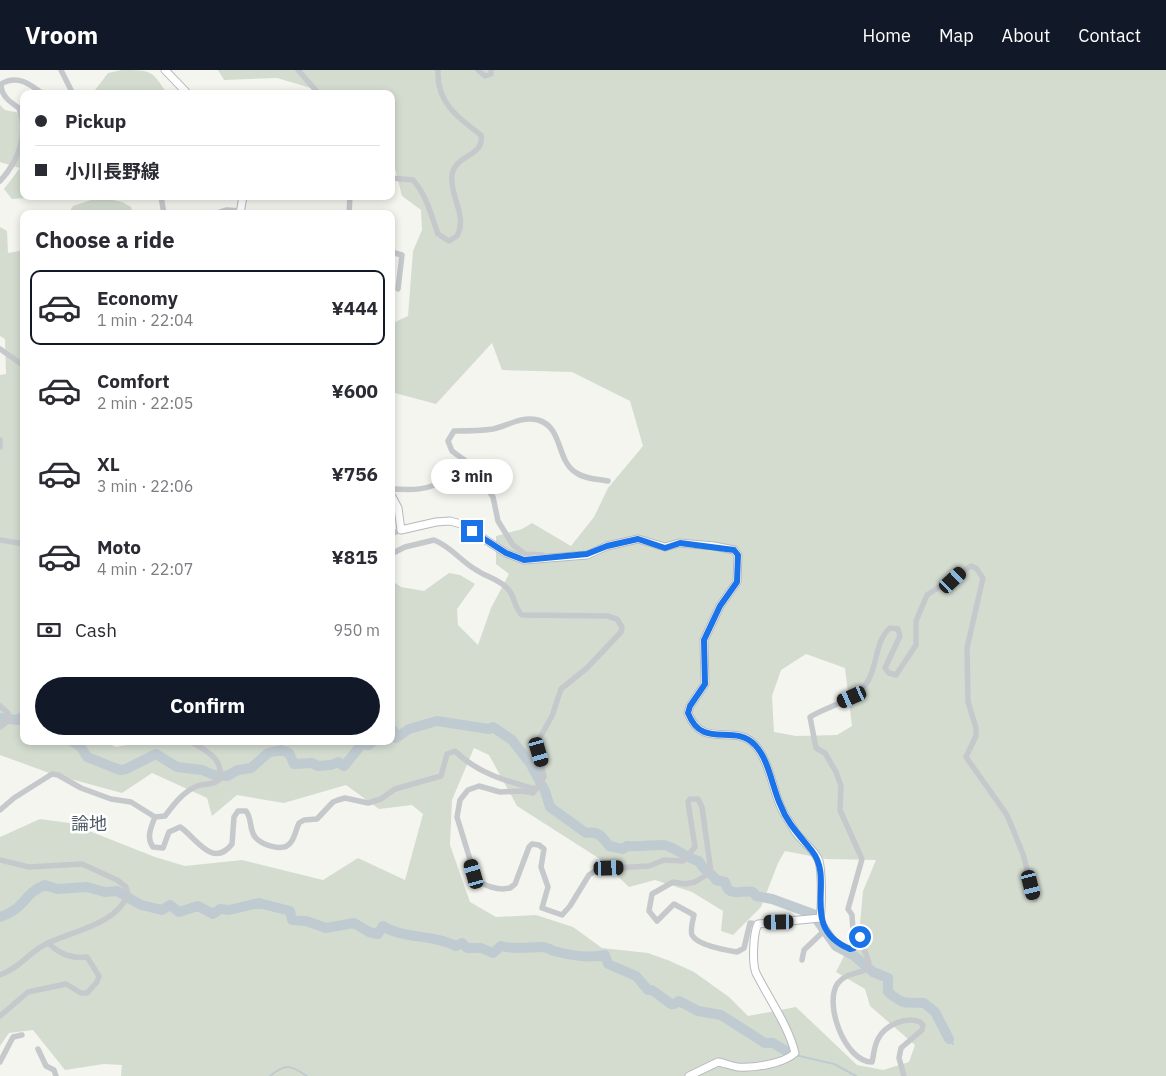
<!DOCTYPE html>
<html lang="en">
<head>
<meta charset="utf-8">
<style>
  body { margin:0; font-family:"IBM Plex Sans","Noto Sans JP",sans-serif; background:#f2f2f3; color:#2b2b33; height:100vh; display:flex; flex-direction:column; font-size:19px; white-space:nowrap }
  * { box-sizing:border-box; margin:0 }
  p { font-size:16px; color:#7c7c81 }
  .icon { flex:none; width:28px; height:28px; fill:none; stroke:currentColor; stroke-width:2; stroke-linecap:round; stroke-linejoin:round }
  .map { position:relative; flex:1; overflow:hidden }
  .details { position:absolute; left:20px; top:140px; width:375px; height:535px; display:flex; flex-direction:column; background:#fff; border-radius:10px; box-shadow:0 2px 8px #0003 }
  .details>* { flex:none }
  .banner { position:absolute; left:20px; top:20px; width:375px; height:110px; border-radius:10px; box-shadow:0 2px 8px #0003; display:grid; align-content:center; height:110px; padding:0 15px; background:#fff }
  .end { position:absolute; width:22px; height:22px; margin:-11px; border:6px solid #1a73e8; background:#fff; box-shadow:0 0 0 2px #fff }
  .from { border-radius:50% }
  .bubble { position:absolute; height:35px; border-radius:18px; background:#fff; box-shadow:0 2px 8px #0003; font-size:16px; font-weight:800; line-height:35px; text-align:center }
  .car { position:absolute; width:15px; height:30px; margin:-15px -8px; border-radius:6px; box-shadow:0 0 4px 1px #0007; background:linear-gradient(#222 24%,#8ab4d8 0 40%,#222 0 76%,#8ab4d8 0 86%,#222 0) }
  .banner b { display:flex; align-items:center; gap:18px; height:48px; font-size:19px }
  .banner b+b { border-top:1px solid #e1e1e2 }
  .banner i { width:12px; height:12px; background:#2b2b33 }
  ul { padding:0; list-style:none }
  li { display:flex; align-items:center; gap:15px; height:75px; margin:0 10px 8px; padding:0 5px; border:2px solid transparent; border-radius:10px }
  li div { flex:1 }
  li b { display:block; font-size:19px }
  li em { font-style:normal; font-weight:800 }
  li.current { border-color:#111827 }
  li>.icon { width:45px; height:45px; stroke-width:1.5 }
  h2 { padding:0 15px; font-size:22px; line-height:60px }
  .pay { display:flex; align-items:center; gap:12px; height:55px; padding:0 15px; font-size:19px }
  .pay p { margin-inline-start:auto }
  .action { display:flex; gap:10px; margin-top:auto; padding:10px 15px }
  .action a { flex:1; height:58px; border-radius:30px; background:#111827; color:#fff; font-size:20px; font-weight:800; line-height:58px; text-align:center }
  header { display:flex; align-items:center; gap:30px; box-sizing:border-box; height:70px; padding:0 25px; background:#111827; color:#fff }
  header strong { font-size:24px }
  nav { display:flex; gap:28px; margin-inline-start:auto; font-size:18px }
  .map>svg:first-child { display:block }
</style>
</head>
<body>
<header>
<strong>Vroom</strong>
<nav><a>Home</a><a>Map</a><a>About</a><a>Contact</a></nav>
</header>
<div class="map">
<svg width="1166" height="1006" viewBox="0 0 1166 1006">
  <rect width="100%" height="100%" fill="#f4f5ef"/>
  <g fill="#d4dcd0" fill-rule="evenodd">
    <path d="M 122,0 C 151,0 152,0 167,24 L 92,24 L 108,3 Z"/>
    <path d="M 218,0 L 1166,0 L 1166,1006 L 121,1006 L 122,995 L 104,994 L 65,1000 L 33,960 L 9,963 L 0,976 L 0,767 L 40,749 L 69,753 L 155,787 L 185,796 L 242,790 L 323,810 L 358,788 L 405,810 L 423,744 L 412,735 L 379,739 L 346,715 L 284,733 L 237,725 L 212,746 L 207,728 L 152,703 L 122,723 L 52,704 L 0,685 L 0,305 L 6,304 L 5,269 L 0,266 L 0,157 L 7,161 L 8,183 L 24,180 L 24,507 L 22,512 L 24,514 L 24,671 L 102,671 L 116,677 L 146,671 L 391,671 L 391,510 L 401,517 L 424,521 L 449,503 L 460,505 L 475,514 L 457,539 L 458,555 L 478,575 L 491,538 L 509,504 L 496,494 L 496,466 L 522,459 L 532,453 L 571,476 L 594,447 L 608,418 L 643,376 L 630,331 L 572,302 L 502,300 L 492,273 L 436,334 L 391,322 L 391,254 L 408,246 L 413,181 L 422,160 L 421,140 L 402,126 L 391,83 L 391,24 L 331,24 L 277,8 L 224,10 ZM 806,584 L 845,598 L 852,656 L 837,665 L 796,666 L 774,662 L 772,626 L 781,600 ZM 474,678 L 489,685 L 517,736 L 600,789 L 629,817 L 655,810 L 692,822 L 723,841 L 721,861 L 733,865 L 761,837 L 778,793 L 785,781 L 826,789 L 876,790 L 863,821 L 860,854 L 836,902 L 865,919 L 870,936 L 915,975 L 909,992 L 883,1000 L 857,995 L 796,937 L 748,946 L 729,927 L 694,902 L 670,891 L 648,883 L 602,878 L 573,857 L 536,845 L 496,847 L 470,832 L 450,775 L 452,730 Z"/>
    <path d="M 0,35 L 5,40 L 24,44 L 24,126 L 53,126 L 12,129 L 4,119 L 20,98 L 0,92 Z"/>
    <path d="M 100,127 L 122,132 L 131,137 L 133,144 L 68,144 L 73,136 Z"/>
  </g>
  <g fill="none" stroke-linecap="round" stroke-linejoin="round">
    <g stroke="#c0cbd1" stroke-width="2">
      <path d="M 949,969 L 953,974"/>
      <path d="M 795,985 L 834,994 L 856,1006"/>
      <path d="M 270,1006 C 286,993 290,995 307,1006"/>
    </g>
    <g stroke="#c0cbd1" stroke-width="10">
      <path d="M 0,648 L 18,650 L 24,646"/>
      <path d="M 391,662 L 394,661 L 396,668 L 409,659 L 437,651 L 489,659 L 493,657 L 512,670 L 530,693 L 545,721 L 550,737 L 586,763 C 598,761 602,766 609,776 L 623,779 L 627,776 C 639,777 652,775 663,775 C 675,776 686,789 699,791 C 705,804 712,802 716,810 L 725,812 C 729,829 741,819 753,822 L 756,826 L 772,829 L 813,844 L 836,876 L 853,885 L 873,902 L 888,908 L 888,922 C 905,936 904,932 924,933 L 935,942 L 949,969"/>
      <path d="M 72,671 L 81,677 L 87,687 L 120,700 L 126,699 L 156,684 L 177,697 L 202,700 L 214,705 L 227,706 L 238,700 L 251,698 L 268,683 L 281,680 L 289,683 L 294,694 L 312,693 L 318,696 L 331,695 L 338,692 L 344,696 L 362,674 L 369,675 L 373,671"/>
      <path d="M 0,847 C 25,839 24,823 45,815 L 57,819 L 87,817 L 105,822 L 117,821 L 141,835 L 162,840 L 170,835 L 179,842 L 198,836 L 213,844 L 220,839 L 229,840 L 259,833 L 290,841 L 292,850 L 306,851 L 326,858 L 354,853 L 369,862 L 378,864 L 383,856 C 402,869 433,864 456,876 L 462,873 L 467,878 L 481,878 L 493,883 L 501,876 C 516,880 529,877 543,877 C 547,877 550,880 554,881 C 569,885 590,888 605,885 L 608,894 L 636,906 L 648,920 L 652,920 L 671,934 L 674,934 L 679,931 L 698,941 L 721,945 L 765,973 L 773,973 L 788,982"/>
    </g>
    <g stroke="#b6babe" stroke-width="9">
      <g id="major">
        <path d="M 165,0 L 188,24"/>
        <path d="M 240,144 L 243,126"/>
        <path d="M 391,425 L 398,438 L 401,460 L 436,452 L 450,451 L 461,454 L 506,483 L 524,490 L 587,485 L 607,476 L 638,469 L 665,477 L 679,473 L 714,476 L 734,480 L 738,485 L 737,512 L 720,536 L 704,570 L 705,614 L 690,636 L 688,643 C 703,681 734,652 755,675 C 769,691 772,716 780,735 C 783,743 789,751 793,758 C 799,770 814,778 819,791 C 822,802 822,836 820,848 L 758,854 C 753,863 752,894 756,903 C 769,929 788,955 795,983 C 783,994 754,998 738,997 C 731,996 724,993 718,992 L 689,1006"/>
      </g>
    </g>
    <g stroke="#c6c9cc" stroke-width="5.5">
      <path d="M 61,0 L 73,24"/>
      <path d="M 298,0 L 319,24"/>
      <path d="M 478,0 L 485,6 L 491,4 L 491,0"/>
      <path d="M 391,108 L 413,110 C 427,126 431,145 438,164 L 449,171 L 457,166 C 468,146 449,125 452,105 C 455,84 485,87 481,65 C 458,48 436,32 438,0"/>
      <path d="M 0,111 C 18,92 29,64 19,38 C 10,32 1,26 1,14 C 17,4 30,14 43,24"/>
      <path d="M 161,126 L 164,144"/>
      <path d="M 214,144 L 227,140 L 240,141"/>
      <path d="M 349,144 L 350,126"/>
      <path d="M 391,182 L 402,185 L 398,219"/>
      <path d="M 0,279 L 24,296"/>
      <path d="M 0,370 L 0,377"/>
      <path d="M 391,422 L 393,419 C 410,420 430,421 444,409 C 451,404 456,396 464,390"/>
      <path d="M 391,464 L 401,460"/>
      <path d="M 0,470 L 24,474"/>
      <path d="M 391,484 L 405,477 L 434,470 C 452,477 461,492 478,501 C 487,507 500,510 508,519 C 515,526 514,538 522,545 L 607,546 L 617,549 L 622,557 L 621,562 L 587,598 L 561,619 L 552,646 L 537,673 L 544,707 L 533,723 L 522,721 L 500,722 L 479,716 L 468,720 L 460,730 L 457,747 L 476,809 C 484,816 499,821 510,818 L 515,814 L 529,777 L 532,774 L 539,775 L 544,779 L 541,797 L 548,817 L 542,838 L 562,845 L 570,836 L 589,805 L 598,799 L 649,796 L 664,790 L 683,791 L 695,777 L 688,732 L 690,729 L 698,729 L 702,737 L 711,802 L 695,812 L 685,814 L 673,812 L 652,824 L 649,841 L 657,851 L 674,834 L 694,845 C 693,850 690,860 692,865 C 698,876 726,880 737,882 L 744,878 L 750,853 L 758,854"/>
      <path d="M 546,488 L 543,485 L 525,484 L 513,475 L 498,451 L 493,427 L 471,395 L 452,381 L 448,371 L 454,361 C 466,361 480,361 493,359 C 508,356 520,346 538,350 C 563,357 556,389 575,402 C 584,409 597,409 608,411"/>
      <path d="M 0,636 L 8,643 L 9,650 L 0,657"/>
      <path d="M 190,671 C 206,681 223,687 220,709 C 213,716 205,713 197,716 C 183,722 174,734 165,746 L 155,747 C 151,757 146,768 153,777 L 163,778 L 169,762 L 180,757 C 194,765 212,800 232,774 L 234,747 L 238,741 L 246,741 C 252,748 249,759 255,767 C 262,775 284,783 291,772 C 295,767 296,759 299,753 L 304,750 L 317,749 L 333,732 L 338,730 L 345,728 L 368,733 L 381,729 L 395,719 L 441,706 L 447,684 L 455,681 C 477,703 506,711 535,719"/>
      <path d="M 0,740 L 14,728 L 52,704 L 58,705 L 81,718 L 111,729 L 131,732 L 155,747"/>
      <path d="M 0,790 L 29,797 L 82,794 L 117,810 L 126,817 L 128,824 C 116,856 70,861 44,875 C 28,884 18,899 0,905"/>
      <path d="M 820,848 L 835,871 L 850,879 L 854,878 L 852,845 L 848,839 L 862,789 L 840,740 L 841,716 L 836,702 L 825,683 L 816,678 L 810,647 C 828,636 852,632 866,614 C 878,598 874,572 890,558 L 898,559 L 900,566 L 885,598 L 889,603 L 896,605 L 916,575 L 916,551 L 927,525 L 971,496 L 976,498 L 983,508 L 967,578 L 968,632 L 976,658 L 976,666 L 966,687 L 1007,745 L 1023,784 L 1035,830"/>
      <path d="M 853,862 L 860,867 L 869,893 L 865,900 C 856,904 845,904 838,913 C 823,933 845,992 872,992 C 874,984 874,976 878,969 C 885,955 906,946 920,952 L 923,955 L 922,960 L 901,978 L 899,988 L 904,1006"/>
      <path d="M 802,890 L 804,880 L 826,859"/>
      <path d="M 0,946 L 28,922 L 66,914 L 81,923 L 87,923 L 97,912 L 99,906 L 87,887 C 71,889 60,884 48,873"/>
      <path d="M 38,979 L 46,996 L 54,1000 L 56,1006"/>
      <path d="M 0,992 L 13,967 L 22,965"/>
    </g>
    <use href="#major" stroke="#fff" stroke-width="7"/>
  </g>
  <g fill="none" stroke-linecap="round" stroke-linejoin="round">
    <path stroke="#1a73e8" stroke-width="6" d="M 472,461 L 506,483 L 524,490 L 587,484 L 607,476 L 638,469 L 665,478 L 680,473 L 734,480 L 738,485 L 737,512 L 720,536 L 704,570 L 705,614 L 690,636 L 688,643 C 703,681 733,652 755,675 C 769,690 772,716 780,734 C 787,753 800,766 812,781 C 836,811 798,857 850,879 L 854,878 L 853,862 L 860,867"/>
  </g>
  <g text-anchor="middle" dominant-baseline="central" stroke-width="5" stroke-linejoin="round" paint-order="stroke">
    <g font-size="18" fill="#4f5c68" stroke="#fff">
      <text x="89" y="753">論地</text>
    </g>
  </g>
</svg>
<i class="end from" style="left:860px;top:867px"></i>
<i class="end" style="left:472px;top:461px"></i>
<div class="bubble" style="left:431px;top:389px;width:82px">3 min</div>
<i class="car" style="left:953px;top:510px;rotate:47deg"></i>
<i class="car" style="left:852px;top:627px;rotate:246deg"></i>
<i class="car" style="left:539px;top:682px;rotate:164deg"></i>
<i class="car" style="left:609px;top:798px;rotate:88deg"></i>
<i class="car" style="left:474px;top:804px;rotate:344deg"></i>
<i class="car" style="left:1031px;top:815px;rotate:166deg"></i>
<i class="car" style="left:779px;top:852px;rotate:269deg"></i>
<div class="banner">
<b><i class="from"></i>Pickup</b>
<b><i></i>小川長野線</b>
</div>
<section class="details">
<h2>Choose a ride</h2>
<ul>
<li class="current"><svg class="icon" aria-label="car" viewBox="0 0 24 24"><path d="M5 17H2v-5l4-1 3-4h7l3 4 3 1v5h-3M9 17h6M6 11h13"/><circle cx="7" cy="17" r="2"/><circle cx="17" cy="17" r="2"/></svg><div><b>Economy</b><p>1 min · 22:04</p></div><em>¥444</em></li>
<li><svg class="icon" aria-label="car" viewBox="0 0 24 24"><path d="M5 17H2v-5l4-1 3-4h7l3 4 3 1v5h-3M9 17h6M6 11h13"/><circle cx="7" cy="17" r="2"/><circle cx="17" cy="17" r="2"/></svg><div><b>Comfort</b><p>2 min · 22:05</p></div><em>¥600</em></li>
<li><svg class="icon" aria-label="car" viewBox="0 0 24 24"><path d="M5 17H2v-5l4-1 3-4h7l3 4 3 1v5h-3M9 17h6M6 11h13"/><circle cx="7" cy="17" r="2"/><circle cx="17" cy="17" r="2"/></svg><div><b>XL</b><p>3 min · 22:06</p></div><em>¥756</em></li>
<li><svg class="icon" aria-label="car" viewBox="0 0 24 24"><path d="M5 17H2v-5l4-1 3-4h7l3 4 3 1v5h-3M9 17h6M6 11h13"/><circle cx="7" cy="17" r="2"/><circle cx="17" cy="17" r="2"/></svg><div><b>Moto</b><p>4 min · 22:07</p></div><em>¥815</em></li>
</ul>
<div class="pay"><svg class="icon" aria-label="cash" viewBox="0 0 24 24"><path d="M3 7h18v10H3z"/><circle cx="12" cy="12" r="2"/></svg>Cash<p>950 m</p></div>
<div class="action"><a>Confirm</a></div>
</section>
</div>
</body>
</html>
